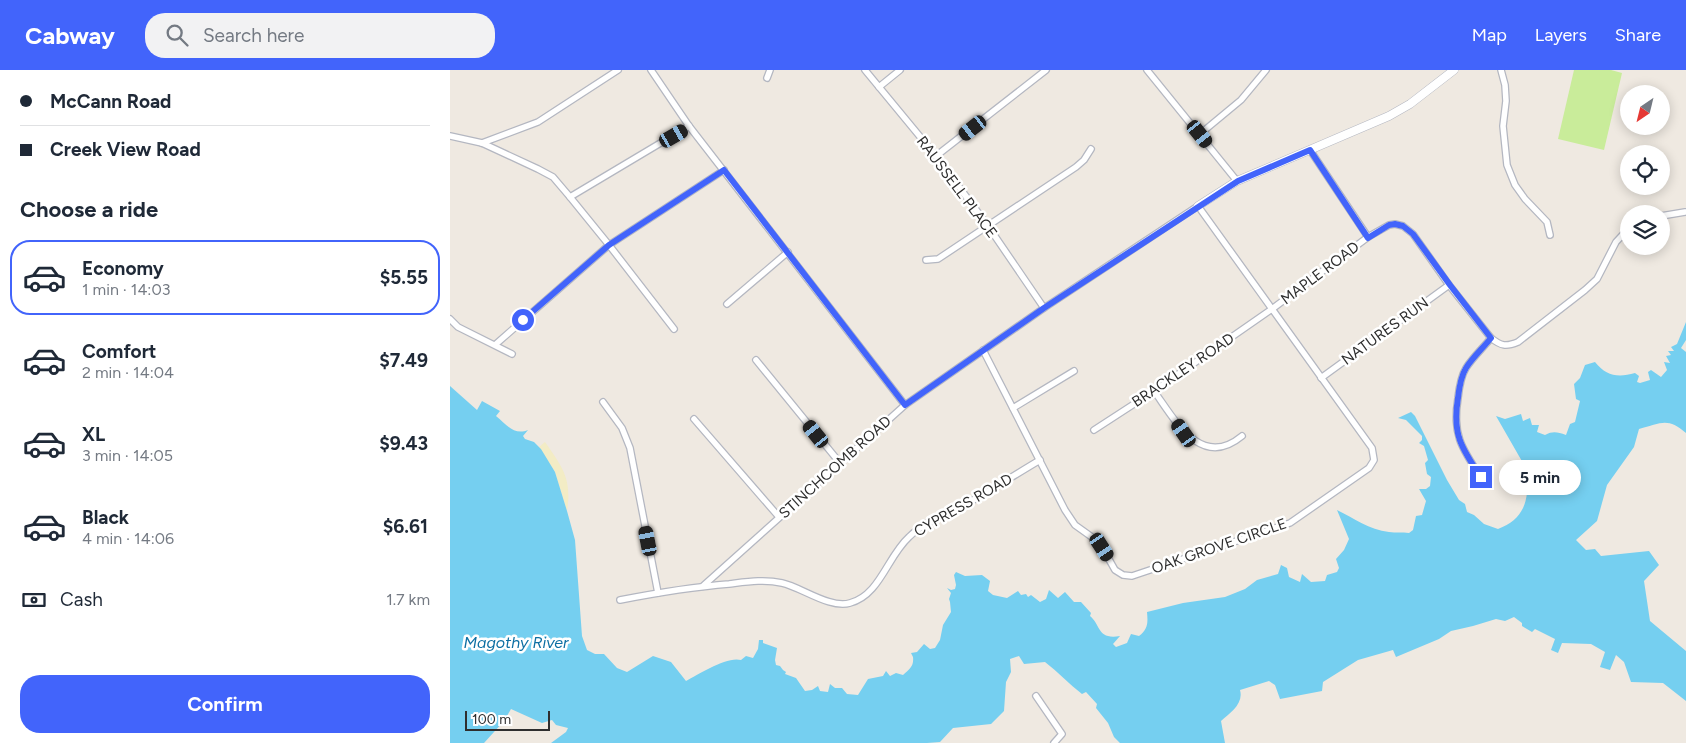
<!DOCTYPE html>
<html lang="en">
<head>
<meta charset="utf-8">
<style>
  body { margin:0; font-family:Figtree,sans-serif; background:#f2f2f3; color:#1f2937; height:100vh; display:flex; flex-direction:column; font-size:19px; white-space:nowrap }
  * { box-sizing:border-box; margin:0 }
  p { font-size:16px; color:#747a83 }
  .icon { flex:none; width:28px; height:28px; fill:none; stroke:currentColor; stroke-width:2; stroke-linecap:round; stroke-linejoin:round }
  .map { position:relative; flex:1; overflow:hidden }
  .sheet { display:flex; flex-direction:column; background:#fff; width:450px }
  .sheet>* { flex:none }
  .hud { display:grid; align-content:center; height:110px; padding:0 20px; background:#fff }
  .needle { width:32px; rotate:215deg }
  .fabs { position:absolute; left:1170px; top:15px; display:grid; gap:10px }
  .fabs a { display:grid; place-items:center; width:50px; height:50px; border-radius:50%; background:#fff; box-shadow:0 2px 12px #0003; font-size:25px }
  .scale { position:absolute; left:15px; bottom:12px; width:85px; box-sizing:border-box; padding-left:5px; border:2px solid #2e2e2e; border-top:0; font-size:14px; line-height:18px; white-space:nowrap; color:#2e2e2e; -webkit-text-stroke:4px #fff; paint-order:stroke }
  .end { position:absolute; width:22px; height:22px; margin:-11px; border:6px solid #4264fb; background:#fff; box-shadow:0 0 0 2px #fff }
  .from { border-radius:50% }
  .bubble { position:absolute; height:35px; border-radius:18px; background:#fff; box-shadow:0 2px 12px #0003; font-size:16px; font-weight:700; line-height:35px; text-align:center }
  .car { position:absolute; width:15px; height:30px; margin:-15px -8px; border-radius:6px; box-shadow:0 0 4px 1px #0007; background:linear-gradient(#222 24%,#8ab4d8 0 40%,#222 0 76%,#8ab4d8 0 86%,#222 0) }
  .hud b { display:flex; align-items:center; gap:18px; height:48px; font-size:19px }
  .hud b+b { border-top:1px solid #e0e1e3 }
  .hud i { width:12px; height:12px; background:#1f2937 }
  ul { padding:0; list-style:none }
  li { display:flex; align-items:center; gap:15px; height:75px; margin:0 10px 8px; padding:0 10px; border:2px solid transparent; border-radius:20px }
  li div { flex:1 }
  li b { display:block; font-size:19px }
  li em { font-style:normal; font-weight:700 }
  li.current { border-color:#4264fb }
  li>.icon { width:45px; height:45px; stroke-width:1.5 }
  h2 { padding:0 20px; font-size:22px; line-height:60px }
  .pay { display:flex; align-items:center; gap:12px; height:55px; padding:0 20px; font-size:19px }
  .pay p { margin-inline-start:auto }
  .primary-button { display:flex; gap:10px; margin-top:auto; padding:10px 20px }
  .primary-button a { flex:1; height:58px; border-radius:20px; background:#4264fb; color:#fff; font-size:20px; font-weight:700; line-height:58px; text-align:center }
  header { display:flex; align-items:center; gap:30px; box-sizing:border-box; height:70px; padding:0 25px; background:#4264fb; color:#fff }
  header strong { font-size:24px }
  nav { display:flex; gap:28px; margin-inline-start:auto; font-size:18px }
  .search { width:350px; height:45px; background:#f2f2f3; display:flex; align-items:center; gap:12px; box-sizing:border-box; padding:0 18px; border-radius:20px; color:#747a83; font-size:19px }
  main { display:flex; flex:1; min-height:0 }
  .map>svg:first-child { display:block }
</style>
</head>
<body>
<header>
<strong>Cabway</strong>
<div class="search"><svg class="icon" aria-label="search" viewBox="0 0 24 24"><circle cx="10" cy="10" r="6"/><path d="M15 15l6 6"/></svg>Search here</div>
<nav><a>Map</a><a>Layers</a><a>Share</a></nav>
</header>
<main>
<section class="sheet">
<div class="hud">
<b><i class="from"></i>McCann Road</b>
<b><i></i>Creek View Road</b>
</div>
<h2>Choose a ride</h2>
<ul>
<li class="current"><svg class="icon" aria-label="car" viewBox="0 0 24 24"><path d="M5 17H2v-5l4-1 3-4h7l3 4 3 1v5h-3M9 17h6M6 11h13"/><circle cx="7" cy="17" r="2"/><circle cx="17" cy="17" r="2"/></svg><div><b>Economy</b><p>1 min · 14:03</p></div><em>$5.55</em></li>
<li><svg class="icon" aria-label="car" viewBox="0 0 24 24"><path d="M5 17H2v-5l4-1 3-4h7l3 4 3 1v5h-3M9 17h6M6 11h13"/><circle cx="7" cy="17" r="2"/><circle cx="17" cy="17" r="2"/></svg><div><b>Comfort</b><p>2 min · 14:04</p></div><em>$7.49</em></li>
<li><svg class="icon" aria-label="car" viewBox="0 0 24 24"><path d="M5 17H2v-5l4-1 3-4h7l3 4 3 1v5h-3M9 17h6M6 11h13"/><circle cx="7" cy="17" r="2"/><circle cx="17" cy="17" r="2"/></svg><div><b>XL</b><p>3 min · 14:05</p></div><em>$9.43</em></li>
<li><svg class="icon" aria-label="car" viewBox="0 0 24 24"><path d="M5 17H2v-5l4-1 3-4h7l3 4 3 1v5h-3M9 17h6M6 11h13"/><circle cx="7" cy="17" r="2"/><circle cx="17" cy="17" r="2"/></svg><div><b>Black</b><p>4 min · 14:06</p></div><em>$6.61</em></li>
</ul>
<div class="pay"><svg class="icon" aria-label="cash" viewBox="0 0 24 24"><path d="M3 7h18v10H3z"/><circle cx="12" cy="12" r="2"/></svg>Cash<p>1.7 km</p></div>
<div class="primary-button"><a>Confirm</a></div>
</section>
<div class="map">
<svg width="1236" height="673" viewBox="0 0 1236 673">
  <rect width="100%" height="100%" fill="#efe9e1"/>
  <path fill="#f3ecc5" d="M 95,372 C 113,398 122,409 117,441 L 105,402 L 89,377 Z"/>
  <path fill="#c9ec9a" d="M 1124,0 L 1161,0 L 1172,3 L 1154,80 L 1108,69 Z"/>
  <path fill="#75cff0" d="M 1236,252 L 1236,270 L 1231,278 L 1236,282 L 1236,363 C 1218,347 1211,353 1189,359 L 1184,377 L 1157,415 L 1147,451 L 1126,470 L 1136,480 L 1145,479 L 1151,486 L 1199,481 L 1209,495 L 1194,511 L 1200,551 L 1236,581 L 1236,631 L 1213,613 L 1181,612 L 1174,592 L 1166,585 L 1160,600 L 1150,597 L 1155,582 L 1141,574 L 1112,573 L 1108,583 L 1101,580 L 1105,569 L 1085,559 L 1082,562 L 1072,556 L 1072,553 L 1064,547 L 1055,551 L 1046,549 L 1023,556 L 1001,561 L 989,569 L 946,587 L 943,580 L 908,590 L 873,612 L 872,621 L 830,629 L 825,615 L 819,611 L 790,620 C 794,634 780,643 771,651 L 775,673 L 670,673 L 664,667 L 658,653 L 646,638 L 647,634 L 636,622 L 632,624 C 619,614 608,602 595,592 L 574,594 L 569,586 L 560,589 L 561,602 L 556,612 L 554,641 L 541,654 L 503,658 L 490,672 L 477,673 L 101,673 L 116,662 L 118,658 L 106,655 L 102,650 L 92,653 L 61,639 L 54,651 L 34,673 L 0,673 L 0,316 L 27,340 L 32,331 L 50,341 L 46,346 C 56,354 64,366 78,360 L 73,366 L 75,369 L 84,372 L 91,379 L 105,402 L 117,441 L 125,470 L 132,566 L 137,580 L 145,584 L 154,584 L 167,598 L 177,602 L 203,586 L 221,592 L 236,611 C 249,604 277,586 291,590 L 296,586 L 303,588 L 308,579 L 309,570 L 313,570 L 313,573 L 327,578 L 325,590 L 326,595 L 330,596 L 333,600 L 336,602 L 335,604 L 346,608 L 355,621 L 362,620 L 368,616 L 370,621 L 378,622 L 380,614 L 385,618 L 392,618 L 397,624 L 408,625 L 418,609 L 433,606 L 436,601 L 440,606 L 446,603 L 453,605 C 460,599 464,596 463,587 L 461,583 L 467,582 L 474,574 L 480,579 L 485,578 L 490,570 L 493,555 L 501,542 L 500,532 L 499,529 L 501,523 L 497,518 L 501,520 L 505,519 L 506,515 L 504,505 L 506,502 L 515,506 L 532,505 L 540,511 L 538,521 L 543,525 L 557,528 L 568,521 L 571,525 L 576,524 L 578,527 L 581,525 L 590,532 L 596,529 L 599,520 L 608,528 L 615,522 L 624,532 L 631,532 L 641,543 L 640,546 C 651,555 647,570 670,566 L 663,574 L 666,577 L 677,573 L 681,564 L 689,566 C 698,559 698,553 697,542 L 733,533 L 775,527 L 795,519 L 807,510 L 828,504 L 831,495 L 837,498 L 839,507 L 850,512 L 852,504 L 861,512 L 875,511 L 877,505 L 887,502 L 889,498 L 886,489 L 894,480 L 899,469 L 887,440 C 904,448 919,460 939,462 C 946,463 952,462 959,463 L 963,460 L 966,446 L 972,445 L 976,431 L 969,419 L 976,419 L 980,416 L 981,407 L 977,404 L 975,393 L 978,390 L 974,376 L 969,373 L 972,370 L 972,366 L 956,350 L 948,348 L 961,342 L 965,346 L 997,410 L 1009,430 L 1015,434 L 1017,442 L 1024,445 L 1034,454 L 1048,459 C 1072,450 1079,433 1077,408 L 1081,407 L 1046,346 L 1055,349 L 1071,344 L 1073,351 L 1080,348 L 1082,355 L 1089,355 L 1087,362 L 1095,365 C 1103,361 1107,362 1116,365 L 1120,354 L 1125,352 L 1130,331 L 1126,329 L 1124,314 L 1130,308 L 1135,295 L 1145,292 C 1156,306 1168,308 1185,303 L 1189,306 L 1187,312 L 1190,313 L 1200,310 L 1198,302 L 1201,300 L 1211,307 L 1217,300 L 1214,292 L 1220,293 L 1216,286 L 1221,285 L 1218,281 L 1224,281 L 1221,277 L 1227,274 Z"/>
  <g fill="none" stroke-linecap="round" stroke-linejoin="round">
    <g stroke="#b4b7c1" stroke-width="8">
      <g id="minor">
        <path d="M 201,0 L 239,56 L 455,335"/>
        <path d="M 415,0 L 486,86 L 538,156 L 594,238"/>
        <path d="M 697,0 L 787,111"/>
        <path d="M 1051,0 L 1055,15 L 1056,31 L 1053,56 L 1057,95 L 1065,115 L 1075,129 L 1097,152 L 1100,165"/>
        <path d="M 317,8 L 320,0"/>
        <path d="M 429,17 L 450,0"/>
        <path d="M 750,64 L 791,30 L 816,0"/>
        <path d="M 0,66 L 32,73 L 88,99 L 103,107 L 120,127 L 159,175 L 224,259"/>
        <path d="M 32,73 L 88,52 L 168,0"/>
        <path d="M 860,80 L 918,167 L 939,155 L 945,154 L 953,156 L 963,164 L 999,215 L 1041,268 C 1051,276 1056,277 1068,272 L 1135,220 L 1147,209 L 1166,172 L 1179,158"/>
        <path d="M 486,86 L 596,0"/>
        <path d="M 120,127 L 239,56"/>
        <path d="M 1211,146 L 1235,142"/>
        <path d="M 476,190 L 488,189 L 626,97 L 634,90 L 641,79"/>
        <path d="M 277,234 L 338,182"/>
        <path d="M 0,249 L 8,257 L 62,284"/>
        <path d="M 46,274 L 159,175 L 274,100"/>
        <path d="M 306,290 L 390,393"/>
        <path d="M 871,308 L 999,215"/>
        <path d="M 704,321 C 725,350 751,400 792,366"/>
        <path d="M 153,332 L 172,358 L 180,378 L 208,523"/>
        <path d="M 563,338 L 624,301"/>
        <path d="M 244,349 L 329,447"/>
        <path d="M 644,360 L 704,321 L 822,239 L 918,167"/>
        <path d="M 1031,407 C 1011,378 1002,363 1008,328 C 1009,319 1011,306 1016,298 C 1023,287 1033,278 1041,268"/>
        <path d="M 253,516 L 455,335 L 594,238 L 748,136 L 922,378 L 924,390 L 919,398 L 840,453 L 682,506 L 673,505 L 665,500 L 652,477 L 646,470 L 625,455 L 615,440 L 533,280"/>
        <path d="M 170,530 C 206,523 242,517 279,514 C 296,512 314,509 332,513 C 351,517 380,539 400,533 C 430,525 437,487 459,467 C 475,451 498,443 518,433 C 542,420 566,404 590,390"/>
        <path d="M 586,626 L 612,664 L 604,673"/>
      </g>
    </g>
    <g stroke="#b4b7c1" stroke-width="9">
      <path id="tertiary" d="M 748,136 L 787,111 L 939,46 L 960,34 L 1004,0"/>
    </g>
    <use href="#minor" stroke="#fff" stroke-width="5.5"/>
    <use href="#tertiary" stroke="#fff" stroke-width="8"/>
  </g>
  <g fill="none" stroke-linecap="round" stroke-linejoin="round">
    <path stroke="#4264fb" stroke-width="6" d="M 73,250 L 159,175 L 274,100 L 455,335 L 594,238 L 788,111 L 860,80 L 918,168 L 939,155 L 945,154 L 953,156 L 963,164 L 1000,215 L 1041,268 C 1033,278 1023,287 1016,298 C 1011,306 1009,319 1008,328 C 1002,363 1011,378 1031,407"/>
  </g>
  <g text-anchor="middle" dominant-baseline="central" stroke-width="5" stroke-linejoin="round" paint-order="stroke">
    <g font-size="15" fill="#2e2e2e" stroke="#fff">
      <text transform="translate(507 117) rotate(53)">RAUSSELL PLACE</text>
      <text transform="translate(870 203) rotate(-37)">MAPLE ROAD</text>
      <text transform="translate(935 261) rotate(-36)">NATURES RUN</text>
      <text transform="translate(733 300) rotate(-34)">BRACKLEY ROAD</text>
      <text transform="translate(385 397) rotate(-42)">STINCHCOMB ROAD</text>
      <text transform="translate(513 435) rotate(-30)">CYPRESS ROAD</text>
      <text transform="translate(769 476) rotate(-19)">OAK GROVE CIRCLE</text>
    </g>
    <g font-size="16" font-style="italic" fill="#0d6fa3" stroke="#fff">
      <text x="66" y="572">Magothy River</text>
    </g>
  </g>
</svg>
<div class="fabs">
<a><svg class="needle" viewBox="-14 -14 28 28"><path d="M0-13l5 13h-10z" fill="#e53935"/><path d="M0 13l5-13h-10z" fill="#747a83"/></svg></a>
<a><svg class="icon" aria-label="locate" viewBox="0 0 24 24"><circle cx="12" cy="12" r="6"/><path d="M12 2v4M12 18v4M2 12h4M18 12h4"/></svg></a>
<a><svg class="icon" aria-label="layers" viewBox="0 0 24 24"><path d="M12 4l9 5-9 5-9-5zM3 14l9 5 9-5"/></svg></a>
</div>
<div class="scale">100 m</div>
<i class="end from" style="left:73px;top:250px"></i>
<i class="end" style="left:1031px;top:407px"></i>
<div class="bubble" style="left:1049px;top:390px;width:82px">5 min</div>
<i class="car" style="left:523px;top:58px;rotate:232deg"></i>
<i class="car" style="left:750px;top:64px;rotate:141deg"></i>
<i class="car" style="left:224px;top:66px;rotate:60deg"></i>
<i class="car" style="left:734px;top:363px;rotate:325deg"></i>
<i class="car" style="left:366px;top:364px;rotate:321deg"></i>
<i class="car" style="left:198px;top:471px;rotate:349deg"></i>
<i class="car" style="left:652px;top:477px;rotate:147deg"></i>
</div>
</main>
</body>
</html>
